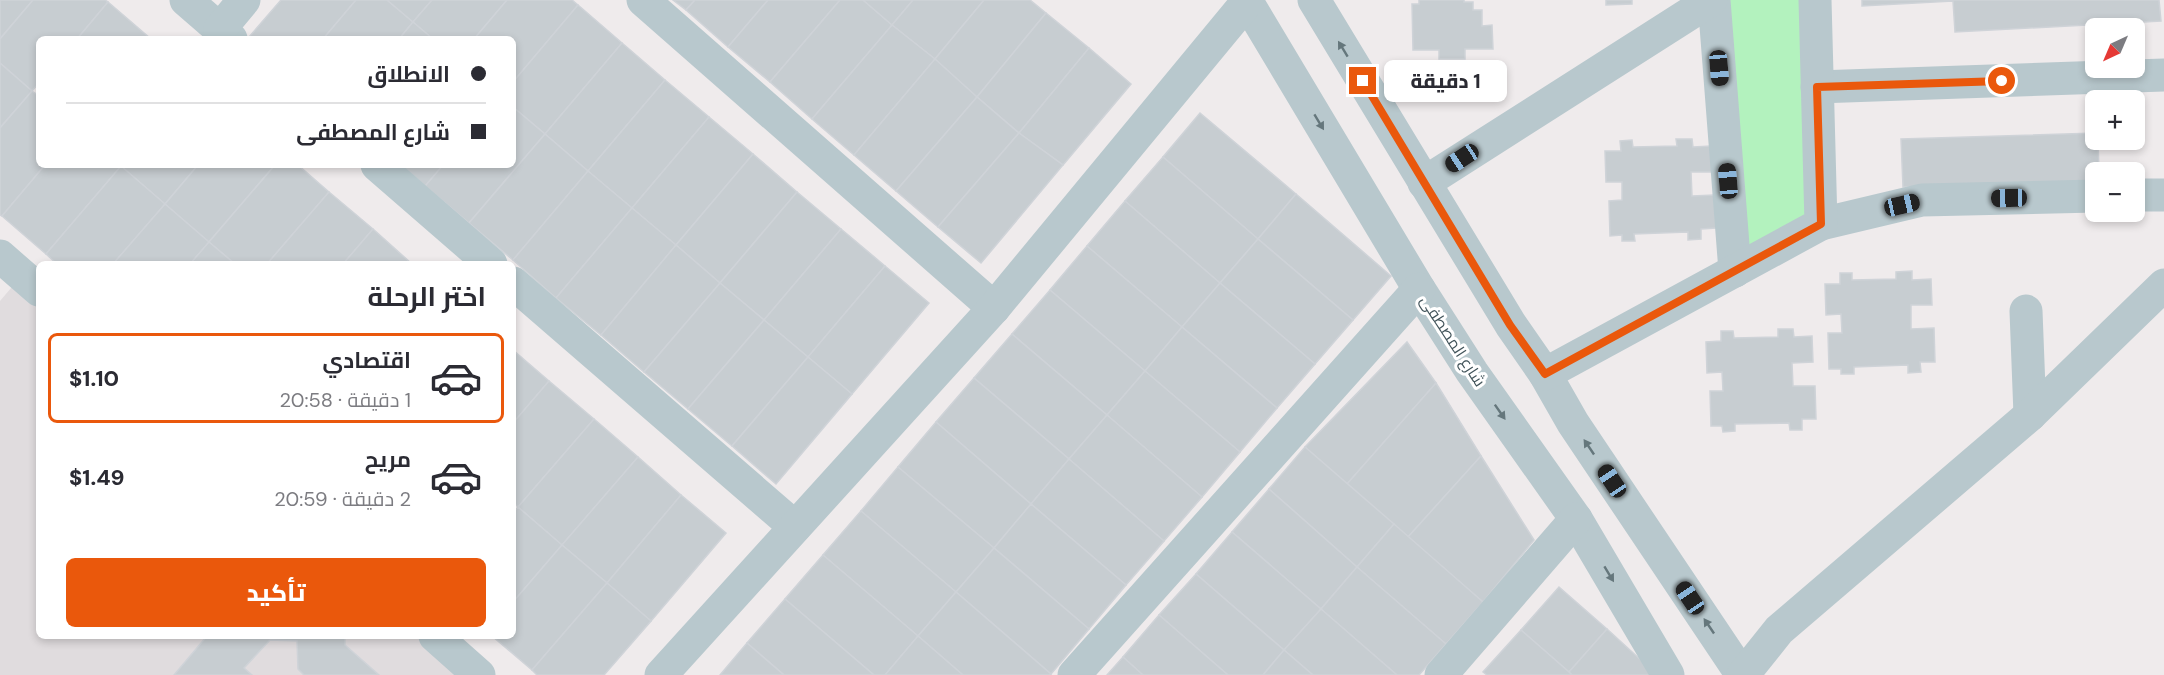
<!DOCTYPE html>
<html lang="ar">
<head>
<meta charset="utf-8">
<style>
  body { margin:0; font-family:"DM Sans",Cairo,sans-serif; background:#f7f7f7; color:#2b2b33; direction:rtl; height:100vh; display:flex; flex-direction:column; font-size:22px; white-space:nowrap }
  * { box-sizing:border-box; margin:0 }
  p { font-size:20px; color:#7c7c81 }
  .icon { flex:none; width:33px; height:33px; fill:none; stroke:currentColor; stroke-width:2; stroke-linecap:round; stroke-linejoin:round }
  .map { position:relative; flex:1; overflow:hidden; direction:ltr }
  .panel { position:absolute; left:36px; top:261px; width:480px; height:378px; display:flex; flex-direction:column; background:#fff; border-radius:9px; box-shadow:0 3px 9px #0003; direction:rtl }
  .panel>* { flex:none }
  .top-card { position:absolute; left:36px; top:36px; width:480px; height:132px; border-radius:9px; box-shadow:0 3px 9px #0003; direction:rtl; display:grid; align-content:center; height:132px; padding:0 30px; background:#fff }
  .needle { width:39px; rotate:224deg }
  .fabs { position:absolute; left:2085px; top:18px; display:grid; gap:12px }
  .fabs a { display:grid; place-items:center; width:60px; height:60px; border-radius:9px; background:#fff; box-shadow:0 3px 9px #0003; font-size:30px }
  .end { position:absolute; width:27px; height:27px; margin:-14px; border:8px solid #ea580c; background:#fff; box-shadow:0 0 0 3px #fff }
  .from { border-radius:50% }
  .bubble { position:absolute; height:42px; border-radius:9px; background:#fff; box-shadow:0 3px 9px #0003; font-size:20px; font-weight:800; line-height:42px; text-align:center; direction:rtl }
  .car { position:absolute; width:18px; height:36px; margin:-18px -9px; border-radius:8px; box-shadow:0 0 4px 2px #0007; background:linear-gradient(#222 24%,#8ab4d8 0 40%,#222 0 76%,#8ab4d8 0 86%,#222 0) }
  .top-card b { display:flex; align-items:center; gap:21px; height:57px; font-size:22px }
  .top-card b+b { border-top:2px solid #e1e1e2 }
  .top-card i { width:15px; height:15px; background:#2b2b33 }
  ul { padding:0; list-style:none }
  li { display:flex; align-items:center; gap:18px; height:90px; margin:0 12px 9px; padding:0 18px; border:3px solid transparent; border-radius:9px }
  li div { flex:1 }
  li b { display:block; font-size:22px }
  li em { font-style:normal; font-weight:800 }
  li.on { border-color:#ea580c }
  li>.icon { width:54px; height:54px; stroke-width:1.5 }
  h2 { padding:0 30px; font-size:27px; line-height:72px }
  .primary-button { display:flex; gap:12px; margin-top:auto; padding:12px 30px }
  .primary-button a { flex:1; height:69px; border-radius:9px; background:#ea580c; color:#fff; font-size:24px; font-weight:800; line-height:69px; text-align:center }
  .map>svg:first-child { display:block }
</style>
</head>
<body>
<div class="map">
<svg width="2164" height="675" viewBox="0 0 2164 675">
  <rect width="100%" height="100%" fill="#efebec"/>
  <path fill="#e0dcde" d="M 17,281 L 39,300 L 39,636 L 427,636 L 472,675 L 0,675 L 0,301 Z"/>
  <path fill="#b3f2be" d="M 1714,0 L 1815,0 L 1821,224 L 1735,271 Z"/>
  <g fill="#c7cdd1" stroke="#cfd3d8" stroke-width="1.5">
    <path d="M 0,0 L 33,0 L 0,39 Z"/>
    <path d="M 33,0 L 105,0 L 108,2 L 77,39 L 39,39 L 39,83 L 32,91 L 0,63 L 0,39 Z"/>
    <path d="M 281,0 L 356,0 L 323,39 L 252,39 L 249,37 Z"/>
    <path d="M 356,0 L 387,0 L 413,22 L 399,39 L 323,39 Z"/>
    <path d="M 387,0 L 432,0 L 413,22 Z"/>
    <path d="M 432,0 L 507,0 L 474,39 L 433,39 L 413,22 Z"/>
    <path d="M 507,0 L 572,0 L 578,5 L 513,82 L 513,39 L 474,39 Z"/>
    <path d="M 673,0 L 695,0 L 686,10 Z"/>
    <path d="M 695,0 L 768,0 L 728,47 L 686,10 Z"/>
    <path d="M 768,0 L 840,0 L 770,82 L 728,47 Z"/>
    <path d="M 840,0 L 863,0 L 892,25 L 812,119 L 770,82 Z"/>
    <path d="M 863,0 L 913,0 L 892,25 Z"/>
    <path d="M 913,0 L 984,0 L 935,59 L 892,25 Z"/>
    <path d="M 984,0 L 1030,0 L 1046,13 L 977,97 L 935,59 Z"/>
    <path d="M 1419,0 L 1464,0 L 1464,2 L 1473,2 L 1473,10 L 1482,10 L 1482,26 L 1492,25 L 1493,49 L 1465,49 L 1465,59 L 1439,59 L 1439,50 L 1413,50 L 1412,4 L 1419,4 Z"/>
    <path d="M 1606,0 L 1632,0 L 1632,4 L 1606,5 Z"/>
    <path d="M 1862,0 L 2159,0 L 2161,21 L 1955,32 L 1953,1 L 1862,6 Z"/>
    <path d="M 108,2 L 151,39 L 77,39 Z"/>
    <path d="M 578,5 L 622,43 L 545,134 L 513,107 L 513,82 Z"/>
    <path d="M 1046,13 L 1089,48 L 1019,133 L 977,97 Z"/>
    <path d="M 413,22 L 433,39 L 399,39 Z"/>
    <path d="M 892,25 L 935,59 L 854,155 L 812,119 Z"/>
    <path d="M 622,43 L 665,80 L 588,171 L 545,134 Z"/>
    <path d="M 1089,48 L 1131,84 L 1063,165 L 1019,133 Z"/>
    <path d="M 935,59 L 977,97 L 896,191 L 854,155 Z"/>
    <path d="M 0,63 L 32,91 L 0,128 Z"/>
    <path d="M 665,80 L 709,117 L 632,208 L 588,171 Z"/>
    <path d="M 32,91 L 39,96 L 39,165 L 45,165 L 2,216 L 0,215 L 0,128 Z"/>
    <path d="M 977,97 L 1019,133 L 938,227 L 896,191 Z"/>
    <path d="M 513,107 L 545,134 L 469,223 L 425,186 L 443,165 L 513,165 Z"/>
    <path d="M 1200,113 L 1296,194 L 1258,239 L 1163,157 Z"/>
    <path d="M 709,117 L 753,154 L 676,245 L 632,208 Z"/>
    <path d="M 1019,133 L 1063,165 L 981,263 L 938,227 Z"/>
    <path d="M 2096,133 L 2096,140 L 2098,140 L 2099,172 L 2096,172 L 2096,181 L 1903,187 L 1901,139 Z"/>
    <path d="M 545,134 L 588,171 L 513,260 L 469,223 Z"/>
    <path d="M 1676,139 L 1692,139 L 1693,147 L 1711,146 L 1712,172 L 1691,172 L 1692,196 L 1714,195 L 1716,228 L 1701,229 L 1701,239 L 1688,240 L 1688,232 L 1634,234 L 1635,241 L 1622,241 L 1622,235 L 1610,236 L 1609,201 L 1622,200 L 1622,182 L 1606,182 L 1605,151 L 1621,151 L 1620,141 L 1632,140 L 1633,147 L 1677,146 Z"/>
    <path d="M 753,154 L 797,192 L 720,283 L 676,245 Z"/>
    <path d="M 1163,157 L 1258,239 L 1220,283 L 1125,201 Z"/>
    <path d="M 45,165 L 121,166 L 46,254 L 2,216 Z"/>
    <path d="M 122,165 L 198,165 L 165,204 L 121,166 Z"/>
    <path d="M 198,165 L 275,165 L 209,242 L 165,204 Z"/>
    <path d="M 275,165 L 298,165 L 329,192 L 267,264 L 235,264 L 209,242 Z"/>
    <path d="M 401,165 L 443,165 L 425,186 Z"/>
    <path d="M 121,166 L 165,204 L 113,264 L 57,264 L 46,254 Z"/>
    <path d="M 588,171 L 632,208 L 556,298 L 513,260 Z"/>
    <path d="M 329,192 L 373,229 L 343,264 L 267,264 Z"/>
    <path d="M 797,192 L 841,229 L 764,320 L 720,283 Z"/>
    <path d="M 1296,194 L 1391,276 L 1353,320 L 1258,239 Z"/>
    <path d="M 1125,201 L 1220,283 L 1182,327 L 1087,246 Z"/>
    <path d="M 165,204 L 209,242 L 190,264 L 113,264 Z"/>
    <path d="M 632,208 L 676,245 L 601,335 L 556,298 Z"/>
    <path d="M 373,229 L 412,264 L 343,264 Z"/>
    <path d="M 841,229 L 885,266 L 808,357 L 764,320 Z"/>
    <path d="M 1258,239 L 1353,320 L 1315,364 L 1220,283 Z"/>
    <path d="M 209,242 L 235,264 L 190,264 Z"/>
    <path d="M 676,245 L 720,283 L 644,372 L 601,335 Z"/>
    <path d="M 1087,246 L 1182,327 L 1145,371 L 1050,290 Z"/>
    <path d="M 885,266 L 929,303 L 852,394 L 808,357 Z"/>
    <path d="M 1912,271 L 1912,280 L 1931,279 L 1932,305 L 1911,305 L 1911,329 L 1934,328 L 1935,362 L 1920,362 L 1921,372 L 1908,373 L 1908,365 L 1854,367 L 1854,374 L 1841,374 L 1841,369 L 1829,369 L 1828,333 L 1842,333 L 1841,314 L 1826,315 L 1825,284 L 1840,284 L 1840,273 L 1852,273 L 1852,280 L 1896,279 L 1896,272 Z"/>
    <path d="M 720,283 L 764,320 L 688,409 L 644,372 Z"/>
    <path d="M 1220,283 L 1315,364 L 1277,408 L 1182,327 Z"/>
    <path d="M 1050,290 L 1145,371 L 1107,415 L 1012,334 Z"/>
    <path d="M 764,320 L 808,357 L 732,446 L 688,409 Z"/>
    <path d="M 1182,327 L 1277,408 L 1240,452 L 1145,371 Z"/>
    <path d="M 1778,329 L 1793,329 L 1794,337 L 1812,336 L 1813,362 L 1792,363 L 1793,386 L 1815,386 L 1816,419 L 1802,419 L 1802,430 L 1790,430 L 1789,423 L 1735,424 L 1735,431 L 1723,432 L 1722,426 L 1711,426 L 1710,391 L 1723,391 L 1722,372 L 1707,373 L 1706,342 L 1721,341 L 1721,331 L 1733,331 L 1734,338 L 1778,337 Z"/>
    <path d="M 1012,334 L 1107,415 L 1069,459 L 974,378 Z"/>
    <path d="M 1407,342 L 1436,383 L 1347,484 L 1305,447 Z"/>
    <path d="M 513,350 L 549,381 L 513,423 Z"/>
    <path d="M 808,357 L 852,394 L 776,484 L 732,446 Z"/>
    <path d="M 1145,371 L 1240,452 L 1202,497 L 1107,415 Z"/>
    <path d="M 974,378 L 1069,459 L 1031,504 L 936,422 Z"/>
    <path d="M 549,381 L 594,419 L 518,507 L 513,502 L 513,423 Z"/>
    <path d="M 1436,383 L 1481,456 L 1408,537 L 1347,484 Z"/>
    <path d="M 1107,415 L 1202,497 L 1164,541 L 1069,459 Z"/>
    <path d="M 594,419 L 638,457 L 562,545 L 518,507 Z"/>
    <path d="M 936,422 L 1031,504 L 994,548 L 898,467 Z"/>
    <path d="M 1305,447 L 1394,524 L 1357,567 L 1269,489 Z"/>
    <path d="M 1481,456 L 1534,540 L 1483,602 L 1408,537 Z"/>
    <path d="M 638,457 L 681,495 L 607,583 L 562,545 Z"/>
    <path d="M 1069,459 L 1164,541 L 1126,585 L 1031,504 Z"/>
    <path d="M 898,467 L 994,548 L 956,592 L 861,511 Z"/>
    <path d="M 1269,489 L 1357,567 L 1321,609 L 1232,532 Z"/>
    <path d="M 681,495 L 726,533 L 651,621 L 607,583 Z"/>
    <path d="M 1031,504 L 1126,585 L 1089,629 L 994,548 Z"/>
    <path d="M 518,507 L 562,545 L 513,602 L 513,513 Z"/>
    <path d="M 861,511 L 956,592 L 918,636 L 823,555 Z"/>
    <path d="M 1394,524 L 1483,602 L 1446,644 L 1357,567 Z"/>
    <path d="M 1232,532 L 1321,609 L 1284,650 L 1196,574 Z"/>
    <path d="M 562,545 L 607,583 L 532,670 L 492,636 L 513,636 L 513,602 Z"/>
    <path d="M 994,548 L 1089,629 L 1051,674 L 956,592 Z"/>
    <path d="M 823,555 L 918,636 L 885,675 L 874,675 L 785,599 Z"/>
    <path d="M 1357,567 L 1446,644 L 1419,675 L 1397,675 L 1321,609 Z"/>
    <path d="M 1196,574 L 1284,650 L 1263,675 L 1228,675 L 1159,615 Z"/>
    <path d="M 607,583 L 651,621 L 604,675 L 537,675 L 532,670 Z"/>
    <path d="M 1559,587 L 1607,629 L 1569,672 L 1521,630 Z"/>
    <path d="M 956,592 L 1051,674 L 1049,675 L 963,675 L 918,636 Z"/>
    <path d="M 785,599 L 874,675 L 784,675 L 747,643 Z"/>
    <path d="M 1321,609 L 1397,675 L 1313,675 L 1284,650 Z"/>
    <path d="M 1159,615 L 1228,675 L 1143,675 L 1123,657 Z"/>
    <path d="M 1607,629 L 1654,672 L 1652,675 L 1572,675 L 1569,672 Z"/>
    <path d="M 1521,630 L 1569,672 L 1572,675 L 1487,675 L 1483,672 Z"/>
    <path d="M 207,636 L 345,636 L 345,645 L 379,675 L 304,675 L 298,669 L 297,641 L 270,640 L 244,668 L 252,675 L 174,675 Z"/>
    <path d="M 918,636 L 963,675 L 885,675 Z"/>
    <path d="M 747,643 L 784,675 L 720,675 Z"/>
    <path d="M 1284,650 L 1313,675 L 1263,675 Z"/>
    <path d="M 1123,657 L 1143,675 L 1107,675 Z"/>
  </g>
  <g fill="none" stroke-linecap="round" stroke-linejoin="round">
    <g stroke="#b8c8cd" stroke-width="33">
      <path d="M 186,0 L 231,39"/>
      <path d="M 643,0 L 994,308"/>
      <path d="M 1246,0 L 1419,289 L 1472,372 L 1576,519 L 1668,675"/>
      <path d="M 1314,0 L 1511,325 L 1545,374 L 1573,423 L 1742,675"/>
      <path d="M 1714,0 L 1735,271"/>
      <path d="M 220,29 L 244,0"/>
      <path d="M 1817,87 L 2164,75"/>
      <path d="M 377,165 L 491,264"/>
      <path d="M 1424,183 L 1711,0"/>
      <path d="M 2134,195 L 2164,195"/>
      <path d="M 1821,224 L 1922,200 L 2096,196"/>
      <path d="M 0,256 L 39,290"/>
      <path d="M 513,283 L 795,527"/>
      <path d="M 2026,311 L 2030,415"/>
      <path d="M 1545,374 L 1821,224 L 1815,0"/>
      <path d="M 435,636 L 479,675"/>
      <path d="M 661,675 L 994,308 L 1247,2"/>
      <path d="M 1074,675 L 1419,289"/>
      <path d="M 1441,675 L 1576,519"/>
      <path d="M 1743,675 L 1779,630 L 2030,415 L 2164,285"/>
    </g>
  </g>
  <defs><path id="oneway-solid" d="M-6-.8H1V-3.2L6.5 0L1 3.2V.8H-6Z" transform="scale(1.5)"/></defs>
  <g fill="#65777c">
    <use href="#oneway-solid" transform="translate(1343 49) rotate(-121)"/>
    <use href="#oneway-solid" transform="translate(1319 122) rotate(59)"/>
    <use href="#oneway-solid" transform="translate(1500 412) rotate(55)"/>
    <use href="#oneway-solid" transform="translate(1589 447) rotate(-124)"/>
    <use href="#oneway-solid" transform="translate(1609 574) rotate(59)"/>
    <use href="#oneway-solid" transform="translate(1709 626) rotate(-124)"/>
  </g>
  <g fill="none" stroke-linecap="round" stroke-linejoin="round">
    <path stroke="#ea580c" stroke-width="8" d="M 1363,81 L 1510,325 L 1545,374 L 1821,224 L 1817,87 L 2002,81"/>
  </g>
  <g text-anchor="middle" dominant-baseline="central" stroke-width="6" stroke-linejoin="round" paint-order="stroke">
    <g font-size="16" fill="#42545a" stroke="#fff">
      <text transform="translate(1453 341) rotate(57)">شارع المصطفى</text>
    </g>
  </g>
</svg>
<div class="fabs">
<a><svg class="needle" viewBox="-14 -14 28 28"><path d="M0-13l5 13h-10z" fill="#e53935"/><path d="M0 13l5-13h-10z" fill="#7c7c81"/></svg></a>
<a>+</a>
<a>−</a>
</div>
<i class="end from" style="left:2002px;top:81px"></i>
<i class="end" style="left:1363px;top:81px"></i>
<div class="bubble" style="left:1384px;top:60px;width:123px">1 دقيقة</div>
<i class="car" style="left:1719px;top:68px;rotate:175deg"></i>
<i class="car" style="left:1462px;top:158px;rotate:237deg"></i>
<i class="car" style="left:1728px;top:181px;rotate:355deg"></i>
<i class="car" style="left:2009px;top:198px;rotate:269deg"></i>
<i class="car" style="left:1902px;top:205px;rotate:77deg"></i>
<i class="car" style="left:1612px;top:481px;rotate:326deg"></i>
<i class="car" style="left:1690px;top:598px;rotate:326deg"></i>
<div class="top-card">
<b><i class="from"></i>الانطلاق</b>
<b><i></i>شارع المصطفى</b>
</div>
<section class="panel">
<h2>اختر الرحلة</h2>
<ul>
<li class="on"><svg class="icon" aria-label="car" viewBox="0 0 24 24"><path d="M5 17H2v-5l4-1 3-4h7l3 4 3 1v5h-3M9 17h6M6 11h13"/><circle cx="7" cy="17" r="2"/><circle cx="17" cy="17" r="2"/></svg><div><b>اقتصادي</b><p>1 دقيقة · 20:58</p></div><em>$1.10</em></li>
<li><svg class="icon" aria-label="car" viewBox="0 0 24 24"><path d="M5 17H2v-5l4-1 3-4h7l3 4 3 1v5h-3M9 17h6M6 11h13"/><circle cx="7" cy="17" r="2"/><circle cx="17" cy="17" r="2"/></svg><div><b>مريح</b><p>2 دقيقة · 20:59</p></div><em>$1.49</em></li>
</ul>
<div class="primary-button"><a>تأكيد</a></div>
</section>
</div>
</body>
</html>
